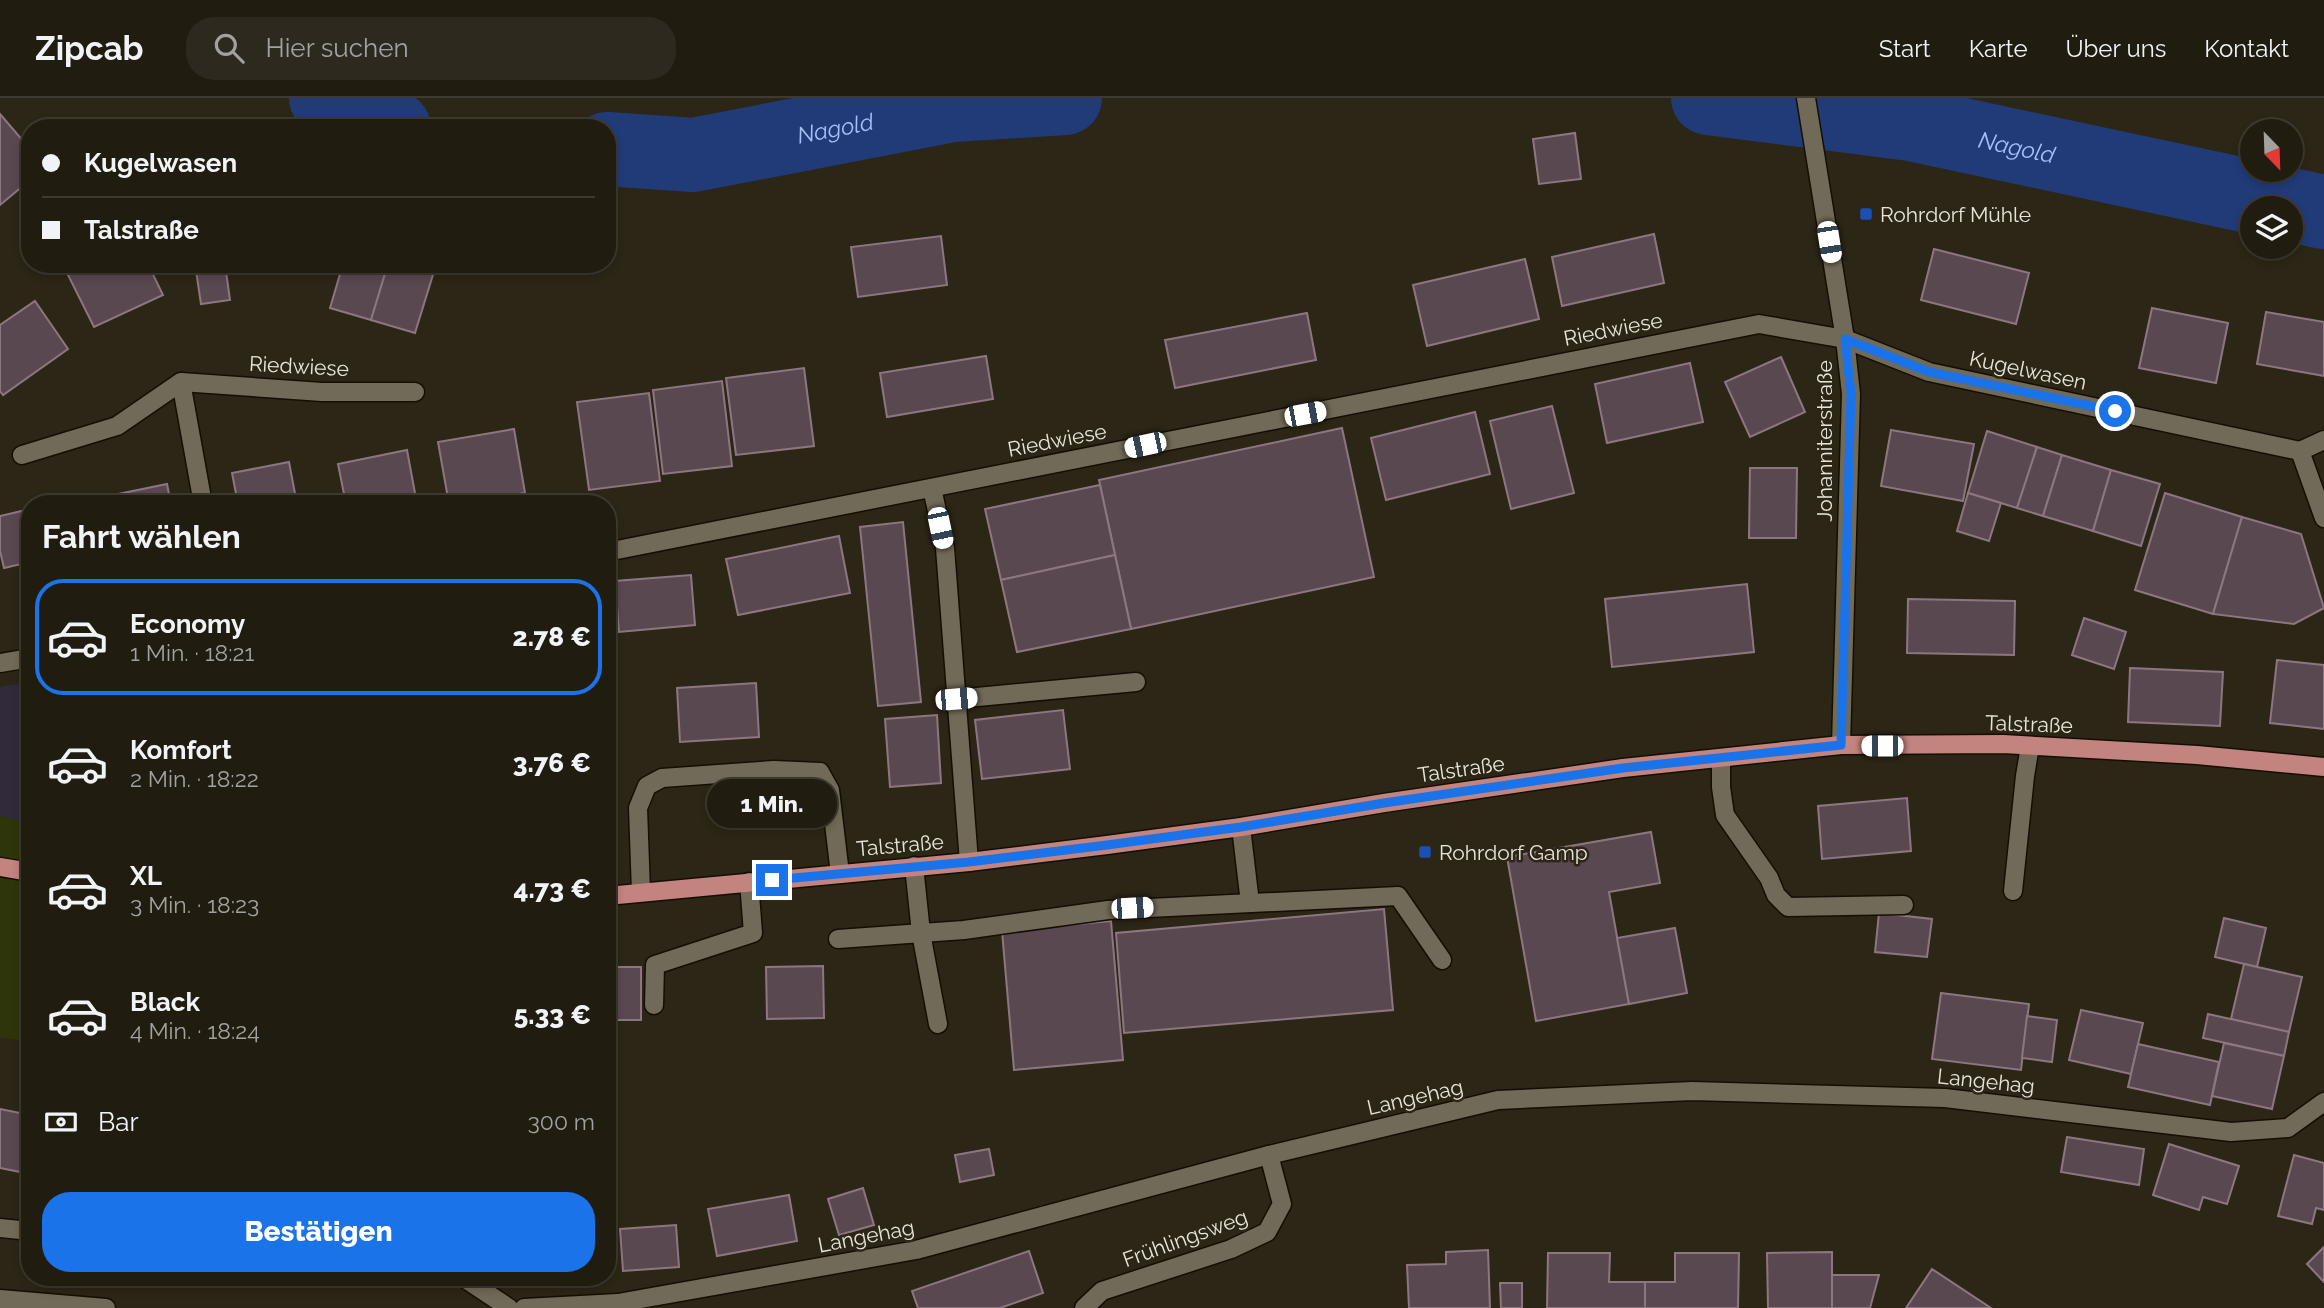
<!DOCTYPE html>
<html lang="de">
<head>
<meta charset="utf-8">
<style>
  body { margin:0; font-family:Raleway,sans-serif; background:#2d291e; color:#f1f3f6; height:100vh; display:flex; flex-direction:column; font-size:26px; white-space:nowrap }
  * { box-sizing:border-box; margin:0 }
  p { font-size:23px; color:#a2a19f }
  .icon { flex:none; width:38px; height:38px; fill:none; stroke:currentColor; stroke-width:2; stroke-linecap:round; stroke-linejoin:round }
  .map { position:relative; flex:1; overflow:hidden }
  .drawer { position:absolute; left:21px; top:397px; width:595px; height:791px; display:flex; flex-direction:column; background:#211c10; border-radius:28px; box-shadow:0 4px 10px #0003,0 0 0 2px #3e3a30 }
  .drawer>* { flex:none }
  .banner { position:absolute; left:21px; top:21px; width:595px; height:154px; border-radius:28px; box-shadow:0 4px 10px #0003,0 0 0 2px #3e3a30; display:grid; align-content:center; height:154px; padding:0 21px; background:#211c10 }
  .needle { width:46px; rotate:157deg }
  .controls { position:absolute; left:2240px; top:21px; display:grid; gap:14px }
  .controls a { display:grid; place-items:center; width:63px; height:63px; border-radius:50%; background:#211c10; box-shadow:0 4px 10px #0003,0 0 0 2px #3e3a30; font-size:35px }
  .end { position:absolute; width:32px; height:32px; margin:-16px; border:9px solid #1a73e8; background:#fff; box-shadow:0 0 0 4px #fff }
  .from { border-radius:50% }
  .bubble { position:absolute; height:49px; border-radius:24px; background:#211c10; box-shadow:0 4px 10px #0003,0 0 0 2px #3e3a30; font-size:23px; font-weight:800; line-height:49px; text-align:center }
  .car { position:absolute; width:21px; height:42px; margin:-21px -10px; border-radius:9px; box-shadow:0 0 5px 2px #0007; background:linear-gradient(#fff 24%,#345 0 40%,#fff 0 76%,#345 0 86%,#fff 0) }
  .banner b { display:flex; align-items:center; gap:24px; height:66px; font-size:26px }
  .banner b+b { border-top:2px solid #3e3a30 }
  .banner i { width:18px; height:18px; background:#f1f3f6 }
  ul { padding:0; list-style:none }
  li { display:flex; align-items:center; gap:21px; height:116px; margin:0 14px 10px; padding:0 7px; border:4px solid transparent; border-radius:28px }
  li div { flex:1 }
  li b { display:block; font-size:26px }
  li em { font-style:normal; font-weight:800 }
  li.active { border-color:#1a73e8 }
  li>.icon { width:63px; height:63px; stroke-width:1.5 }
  h2 { padding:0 21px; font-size:32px; line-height:84px }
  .pay { display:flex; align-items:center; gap:18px; height:77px; padding:0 21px; font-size:26px }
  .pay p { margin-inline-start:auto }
  .cta { display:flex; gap:14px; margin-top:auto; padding:14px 21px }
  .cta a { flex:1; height:80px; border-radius:28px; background:#1a73e8; color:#fff; font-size:28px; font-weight:800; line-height:80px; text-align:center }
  header { display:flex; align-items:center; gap:42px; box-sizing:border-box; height:98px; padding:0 35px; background:#211c10; border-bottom:2px solid #3e3a30 }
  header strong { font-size:33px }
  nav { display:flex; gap:38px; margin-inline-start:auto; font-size:24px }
  .search { width:490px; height:63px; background:#2d291e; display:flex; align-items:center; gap:18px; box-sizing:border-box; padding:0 24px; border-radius:28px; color:#a2a19f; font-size:26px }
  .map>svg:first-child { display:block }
</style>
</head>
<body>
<header>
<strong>Zipcab</strong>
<div class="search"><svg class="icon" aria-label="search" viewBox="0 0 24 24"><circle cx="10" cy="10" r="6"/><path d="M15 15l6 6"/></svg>Hier suchen</div>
<nav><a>Start</a><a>Karte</a><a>Über uns</a><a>Kontakt</a></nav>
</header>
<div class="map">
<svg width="2324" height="1210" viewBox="0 0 2324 1210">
  <rect width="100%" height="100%" fill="#2c2616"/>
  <path fill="#302a3b" d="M 30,584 L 30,725 L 0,718 L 0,589 Z"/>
  <path fill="#2e350a" d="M 0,718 L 30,725 L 30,943 L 0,940 Z"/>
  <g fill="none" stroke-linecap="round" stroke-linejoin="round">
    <path stroke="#213b79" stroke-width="42" d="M 953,7 L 967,0"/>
    <g stroke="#213b79" stroke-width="74">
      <path d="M 326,0 L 394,30"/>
      <path id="s1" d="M 1708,0 L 1911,26 L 2324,114"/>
      <path id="s2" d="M 607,51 L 693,57 L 953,7 L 1065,0"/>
    </g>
  </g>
  <g fill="#5a4851" stroke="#8c7781" stroke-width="2">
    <path d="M 0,16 L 30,51 L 30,82 L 0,107 Z"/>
    <path d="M 1575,35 L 1581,81 L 1539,86 L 1533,41 Z"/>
    <path d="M 1654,136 L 1664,185 L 1562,208 L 1552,159 Z"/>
    <path d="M 941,138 L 947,187 L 858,199 L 851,149 Z"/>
    <path d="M 1934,151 L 2029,175 L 2016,226 L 1921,202 Z"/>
    <path d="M 1525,161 L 1539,221 L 1427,248 L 1413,187 Z"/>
    <path d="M 90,166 L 148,166 L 163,197 L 94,229 L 68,177 Z"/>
    <path d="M 195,166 L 225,166 L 230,202 L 201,206 Z"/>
    <path d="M 343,166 L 388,166 L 371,222 L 330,210 Z"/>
    <path d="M 388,166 L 436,167 L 415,235 L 371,222 Z"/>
    <path d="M 35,203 L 68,251 L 3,297 L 0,293 L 0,227 Z"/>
    <path d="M 2152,210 L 2228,225 L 2216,285 L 2139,270 Z"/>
    <path d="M 2266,214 L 2324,224 L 2324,278 L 2257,266 Z"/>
    <path d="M 1307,215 L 1316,262 L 1175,290 L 1165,242 Z"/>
    <path d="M 986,258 L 993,301 L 887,319 L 880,275 Z"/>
    <path d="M 1781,259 L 1805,314 L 1750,339 L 1725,284 Z"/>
    <path d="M 1690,265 L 1703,324 L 1607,345 L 1595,286 Z"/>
    <path d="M 804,270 L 814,348 L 736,357 L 726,280 Z"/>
    <path d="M 722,283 L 732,368 L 663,376 L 653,292 Z"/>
    <path d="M 649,295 L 660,383 L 589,392 L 577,304 Z"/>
    <path d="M 1552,308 L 1574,395 L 1511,411 L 1490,323 Z"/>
    <path d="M 1475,314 L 1490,376 L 1386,402 L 1371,340 Z"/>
    <path d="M 1342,330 L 1374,479 L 1131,531 L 1099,382 Z"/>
    <path d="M 514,331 L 525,395 L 449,406 L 438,344 Z"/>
    <path d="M 1891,332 L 1974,346 L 1963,403 L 1881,388 Z"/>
    <path d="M 1987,333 L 2037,349 L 2017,410 L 1968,395 Z"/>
    <path d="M 2037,349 L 2062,357 L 2043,418 L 2017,410 Z"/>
    <path d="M 407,352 L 417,406 L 346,406 L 338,366 Z"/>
    <path d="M 2062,357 L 2111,372 L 2093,433 L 2043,418 Z"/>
    <path d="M 289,364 L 297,406 L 238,406 L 232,375 Z"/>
    <path d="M 1750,370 L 1797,370 L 1796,440 L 1749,440 Z"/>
    <path d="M 2111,372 L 2160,386 L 2141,448 L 2093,433 Z"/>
    <path d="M 167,386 L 171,406 L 115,406 L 113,397 Z"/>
    <path d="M 1100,387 L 1115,457 L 1001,482 L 985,411 Z"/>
    <path d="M 1968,395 L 2001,405 L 1989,443 L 1957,433 Z"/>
    <path d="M 2165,395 L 2242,419 L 2213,516 L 2135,492 Z"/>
    <path d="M 30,411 L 30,464 L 4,470 L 0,453 L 0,418 Z"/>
    <path d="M 2242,419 L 2301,436 L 2324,510 L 2294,526 L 2213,516 Z"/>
    <path d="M 903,424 L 921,604 L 878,608 L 860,429 Z"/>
    <path d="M 839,438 L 850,495 L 738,517 L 726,461 Z"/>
    <path d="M 1115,457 L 1131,531 L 1017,554 L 1001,482 Z"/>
    <path d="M 691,477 L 695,527 L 619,534 L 615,483 Z"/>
    <path d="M 1747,486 L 1754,554 L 1612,569 L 1605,501 Z"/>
    <path d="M 1908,501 L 2015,503 L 2014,557 L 1907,555 Z"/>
    <path d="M 2084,520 L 2126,534 L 2114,571 L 2072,557 Z"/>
    <path d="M 2277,562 L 2324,567 L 2324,631 L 2270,625 Z"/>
    <path d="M 2130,570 L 2223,574 L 2220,628 L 2128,624 Z"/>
    <path d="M 756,585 L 759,639 L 680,644 L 677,590 Z"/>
    <path d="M 1063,612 L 1070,671 L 982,681 L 975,622 Z"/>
    <path d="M 937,617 L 941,685 L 890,689 L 885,621 Z"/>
    <path d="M 1907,700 L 1911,753 L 1822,761 L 1818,708 Z"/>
    <path d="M 1651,734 L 1660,785 L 1609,794 L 1629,906 L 1536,923 L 1507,759 Z"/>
    <path d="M 1384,811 L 1393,912 L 1124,935 L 1116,835 Z"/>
    <path d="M 1879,815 L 1932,821 L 1927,859 L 1875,854 Z"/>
    <path d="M 2224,820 L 2266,830 L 2257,869 L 2215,859 Z"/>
    <path d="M 1111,823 L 1123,962 L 1014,972 L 1002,833 Z"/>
    <path d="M 1675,830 L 1687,895 L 1629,906 L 1617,840 Z"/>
    <path d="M 2244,866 L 2302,879 L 2289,934 L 2231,921 Z"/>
    <path d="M 823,868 L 824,920 L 767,921 L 766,869 Z"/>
    <rect x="607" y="869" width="34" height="53"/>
    <path d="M 1941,895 L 2029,906 L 2021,972 L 1932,961 Z"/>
    <path d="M 2081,912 L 2143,925 L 2131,976 L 2069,962 Z"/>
    <path d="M 2208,916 L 2289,934 L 2284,958 L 2203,940 Z"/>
    <path d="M 2027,918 L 2057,922 L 2052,964 L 2022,960 Z"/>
    <path d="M 2224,945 L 2284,958 L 2272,1011 L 2212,998 Z"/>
    <path d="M 2138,946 L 2219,964 L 2210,1007 L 2128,989 Z"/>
    <path d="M 0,1011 L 30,1017 L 30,1076 L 0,1070 Z"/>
    <path d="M 2067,1039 L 2144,1051 L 2139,1087 L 2061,1074 Z"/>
    <path d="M 2169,1046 L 2239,1068 L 2227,1106 L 2203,1099 L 2199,1112 L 2153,1097 Z"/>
    <path d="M 989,1051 L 994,1077 L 960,1084 L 955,1057 Z"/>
    <path d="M 2294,1057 L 2324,1065 L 2324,1112 L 2316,1110 L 2312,1126 L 2278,1118 Z"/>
    <path d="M 863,1090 L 874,1127 L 839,1137 L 828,1101 Z"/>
    <path d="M 789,1097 L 797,1143 L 717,1158 L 708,1111 Z"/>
    <path d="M 676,1127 L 679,1169 L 623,1173 L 620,1131 Z"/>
    <path d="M 2324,1149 L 2324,1184 L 2307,1166 Z"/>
    <path d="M 1488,1152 L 1490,1210 L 1409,1210 L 1407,1167 L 1446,1166 L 1446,1154 Z"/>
    <path d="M 1029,1153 L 1043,1195 L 1000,1210 L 918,1210 L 912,1193 Z"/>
    <path d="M 1832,1154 L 1832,1210 L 1768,1210 L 1767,1155 Z"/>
    <path d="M 1548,1155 L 1610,1155 L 1609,1184 L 1645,1184 L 1645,1210 L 1547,1210 Z"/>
    <path d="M 1675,1155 L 1739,1155 L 1738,1210 L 1645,1210 L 1645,1184 L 1675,1184 Z"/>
    <path d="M 1932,1171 L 1991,1210 L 1906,1210 Z"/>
    <path d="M 1832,1177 L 1879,1177 L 1870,1210 L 1832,1210 Z"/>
    <path d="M 1500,1185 L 1522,1185 L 1522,1210 L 1501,1210 Z"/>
  </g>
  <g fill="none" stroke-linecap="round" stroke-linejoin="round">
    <g stroke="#140f02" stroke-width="21">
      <g id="minor">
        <path d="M 1806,0 L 1845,241 L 1851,296 L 1841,647"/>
        <path d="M 181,284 L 203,406"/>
        <path d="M 2300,353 L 2324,342"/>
        <path d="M 22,357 L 117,328 L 181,284 L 322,294 L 415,294"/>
        <path d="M 932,390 L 945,450 L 969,764"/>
        <path d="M 607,454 L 1759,226 L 1845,241 L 1929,274 L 2300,353 L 2324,420"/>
        <path d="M 0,565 L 30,560"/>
        <path d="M 956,601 L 1136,584"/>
        <path d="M 1721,660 L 1721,689 L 1725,717 L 1769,780 L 1776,797 L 1788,809 L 1904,807"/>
        <path d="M 1241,729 L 1250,805"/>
        <path d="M 914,768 L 921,835 L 938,926"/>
        <path d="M 2013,793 L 2025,678 L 2030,648"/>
        <path d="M 641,794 L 638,710 L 647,688 L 662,680 L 774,672 L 820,674 L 830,692 L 840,776"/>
        <path d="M 838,841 L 964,832 L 1108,812 L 1398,798 L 1442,862"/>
        <path d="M 654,907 L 655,867 L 753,835 L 749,784"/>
        <path d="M 0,1130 L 30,1133"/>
        <path d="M 464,1180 L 509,1210"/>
        <path d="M 0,1201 L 106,1210"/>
        <path d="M 524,1210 L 618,1205 L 916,1152 L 1269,1057 L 1498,1002 L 1692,993 L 1945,1000 L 2231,1034 L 2288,1030 L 2324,1004"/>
        <path d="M 1084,1210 L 1102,1193 L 1231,1151 L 1267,1134 L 1282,1106 L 1269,1057"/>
      </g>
    </g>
    <g stroke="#140f02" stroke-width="21">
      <g id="major">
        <path d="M 0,769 L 30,774"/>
        <path d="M 607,798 L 969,764 L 1107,747 L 1241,729 L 1384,705 L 1623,670 L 1841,647 L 2003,646 L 2197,657 L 2324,669"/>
      </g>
    </g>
    <use href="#minor" stroke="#716a58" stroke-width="18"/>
    <use href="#major" stroke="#c3837e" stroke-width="18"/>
  </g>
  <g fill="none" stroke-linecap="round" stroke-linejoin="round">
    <path stroke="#1a73e8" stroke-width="9" d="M 772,782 L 969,764 L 1107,747 L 1241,729 L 1384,705 L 1623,670 L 1841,647 L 1851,296 L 1845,241 L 1929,274 L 2115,313"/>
  </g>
  <g fill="#1a4fb4" stroke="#2c2616" stroke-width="2.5">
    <rect x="1859" y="109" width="14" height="14" rx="3.5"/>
    <rect x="1418" y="747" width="14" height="14" rx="3.5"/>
  </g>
  <g text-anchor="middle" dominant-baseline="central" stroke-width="5" stroke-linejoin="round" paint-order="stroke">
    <g font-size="21" fill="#e8e4da" stroke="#2c2616" text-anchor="start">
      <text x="1880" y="116">Rohrdorf Mühle</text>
      <text x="1439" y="754">Rohrdorf Gamp</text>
    </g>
    <g font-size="21" fill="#e8e4da" stroke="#2c2616">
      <text transform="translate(1613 231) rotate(-11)">Riedwiese</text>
      <text transform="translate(299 268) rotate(3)">Riedwiese</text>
      <text transform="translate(2028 272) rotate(12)">Kugelwasen</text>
      <text transform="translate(1057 342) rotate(-11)">Riedwiese</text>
      <text transform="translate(1824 343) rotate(-90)">Johanniterstraße</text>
      <text transform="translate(2029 626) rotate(2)">Talstraße</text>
      <text transform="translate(1461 671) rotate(-8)">Talstraße</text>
      <text transform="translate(900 747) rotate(-5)">Talstraße</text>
      <text transform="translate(1986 983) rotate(6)">Langehag</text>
      <text transform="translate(1415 999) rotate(-13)">Langehag</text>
      <text transform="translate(866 1138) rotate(-11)">Langehag</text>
      <text transform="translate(1185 1140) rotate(-20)">Frühlingsweg</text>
    </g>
    <g font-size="23" font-style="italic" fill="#a4c0f7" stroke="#2c2616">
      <text stroke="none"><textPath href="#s2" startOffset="231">Nagold</textPath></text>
      <text stroke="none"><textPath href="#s1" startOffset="313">Nagold</textPath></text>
    </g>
  </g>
</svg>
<div class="controls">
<a><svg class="needle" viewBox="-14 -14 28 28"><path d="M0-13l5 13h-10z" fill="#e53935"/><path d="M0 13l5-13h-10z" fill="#a2a19f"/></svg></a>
<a><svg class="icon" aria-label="layers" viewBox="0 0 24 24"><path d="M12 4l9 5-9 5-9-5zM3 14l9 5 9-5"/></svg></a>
</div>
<i class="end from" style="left:2115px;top:313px"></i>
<i class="end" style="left:772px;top:782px"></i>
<div class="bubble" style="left:707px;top:681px;width:130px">1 Min.</div>
<i class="car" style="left:1829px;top:144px;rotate:171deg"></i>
<i class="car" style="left:1305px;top:316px;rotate:79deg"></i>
<i class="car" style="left:1145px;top:347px;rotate:258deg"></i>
<i class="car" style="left:940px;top:430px;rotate:168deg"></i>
<i class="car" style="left:956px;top:601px;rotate:85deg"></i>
<i class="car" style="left:1882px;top:648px;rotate:270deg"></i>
<i class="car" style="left:1132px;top:810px;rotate:87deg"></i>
<div class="banner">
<b><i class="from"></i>Kugelwasen</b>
<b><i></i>Talstraße</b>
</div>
<section class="drawer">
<h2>Fahrt wählen</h2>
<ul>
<li class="active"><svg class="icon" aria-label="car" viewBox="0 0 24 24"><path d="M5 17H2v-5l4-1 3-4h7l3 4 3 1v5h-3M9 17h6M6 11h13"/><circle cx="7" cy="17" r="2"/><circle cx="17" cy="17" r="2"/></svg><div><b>Economy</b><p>1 Min. · 18:21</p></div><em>2.78 €</em></li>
<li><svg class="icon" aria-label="car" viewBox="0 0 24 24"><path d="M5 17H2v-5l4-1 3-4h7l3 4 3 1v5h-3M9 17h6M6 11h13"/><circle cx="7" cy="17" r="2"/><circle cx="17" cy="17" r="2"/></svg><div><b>Komfort</b><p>2 Min. · 18:22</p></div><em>3.76 €</em></li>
<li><svg class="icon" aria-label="car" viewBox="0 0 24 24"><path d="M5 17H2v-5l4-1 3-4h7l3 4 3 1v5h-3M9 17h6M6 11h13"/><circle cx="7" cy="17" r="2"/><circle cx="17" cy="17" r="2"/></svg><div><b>XL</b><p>3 Min. · 18:23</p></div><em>4.73 €</em></li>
<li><svg class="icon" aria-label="car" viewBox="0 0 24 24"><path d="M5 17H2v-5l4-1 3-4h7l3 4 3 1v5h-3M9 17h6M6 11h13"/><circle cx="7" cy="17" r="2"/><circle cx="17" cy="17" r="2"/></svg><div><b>Black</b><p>4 Min. · 18:24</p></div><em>5.33 €</em></li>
</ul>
<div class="pay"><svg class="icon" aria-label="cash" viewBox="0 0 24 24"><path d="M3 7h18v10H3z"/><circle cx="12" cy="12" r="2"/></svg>Bar<p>300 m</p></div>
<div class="cta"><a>Bestätigen</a></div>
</section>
</div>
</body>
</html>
